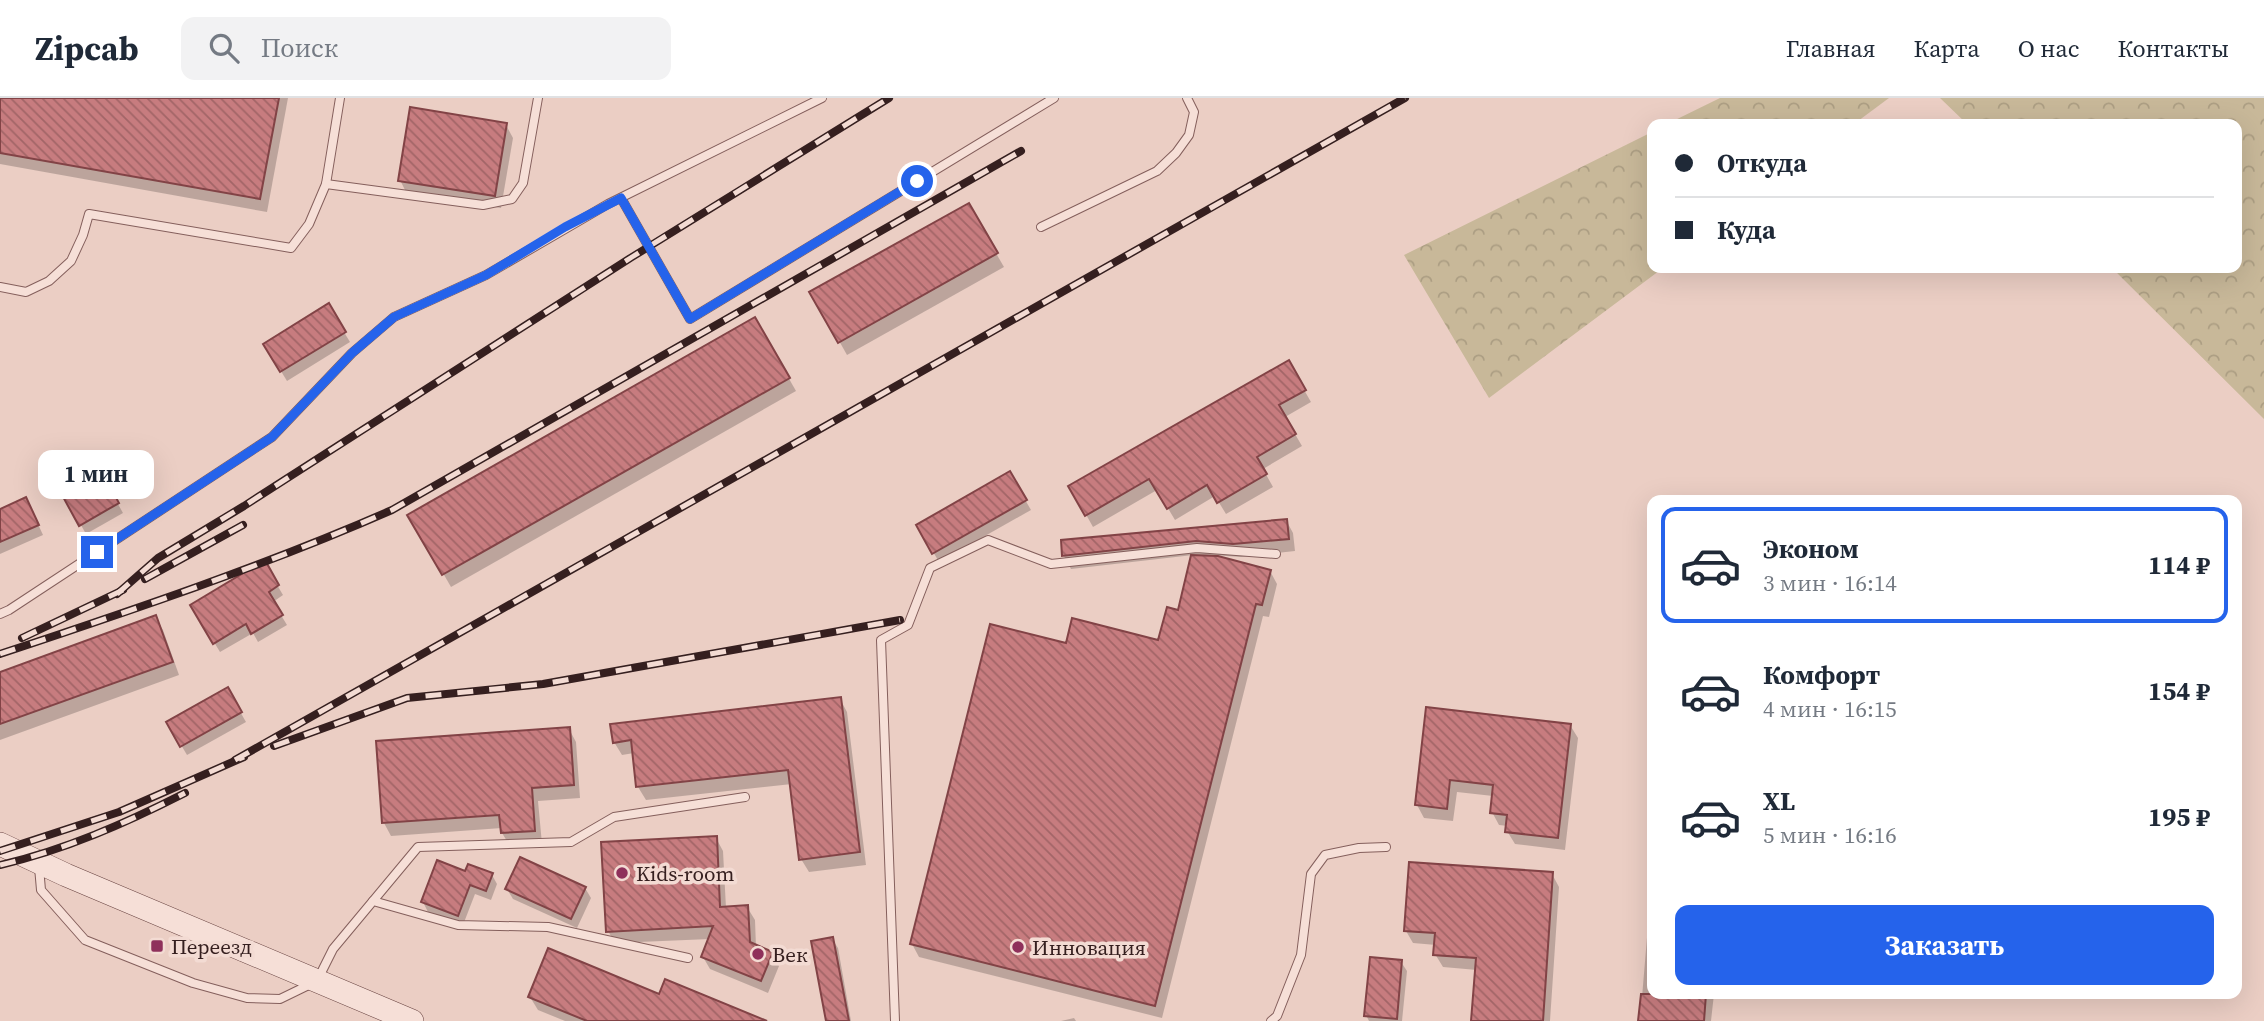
<!DOCTYPE html>
<html lang="ru">
<head>
<meta charset="utf-8">
<style>
  body { margin:0; font-family:"Source Serif 4",serif; background:#f2f2f3; color:#1f2937; height:100vh; display:flex; flex-direction:column; font-size:26px; white-space:nowrap }
  * { box-sizing:border-box; margin:0 }
  p { font-size:23px; color:#747a83 }
  .icon { flex:none; width:38px; height:38px; fill:none; stroke:currentColor; stroke-width:2; stroke-linecap:round; stroke-linejoin:round }
  .map { position:relative; flex:1; overflow:hidden }
  .panel { position:absolute; left:1647px; top:397px; width:595px; height:504px; display:flex; flex-direction:column; background:#fff; border-radius:14px; box-shadow:0 7px 28px #0002 }
  .panel>* { flex:none }
  .banner { position:absolute; left:1647px; top:21px; width:595px; height:154px; border-radius:14px; box-shadow:0 7px 28px #0002; display:grid; align-content:center; height:154px; padding:0 28px; background:#fff }
  .end { position:absolute; width:32px; height:32px; margin:-16px; border:9px solid #2563eb; background:#fff; box-shadow:0 0 0 4px #fff }
  .from { border-radius:50% }
  .bubble { position:absolute; height:49px; border-radius:14px; background:#fff; box-shadow:0 7px 28px #0002; font-size:23px; font-weight:700; line-height:49px; text-align:center }
  .banner b { display:flex; align-items:center; gap:24px; height:66px; font-size:26px }
  .banner b+b { border-top:2px solid #e0e1e3 }
  .banner i { width:18px; height:18px; background:#1f2937 }
  ul { padding:12px 0 0; list-style:none }
  li { display:flex; align-items:center; gap:21px; height:116px; margin:0 14px 10px; padding:0 14px; border:4px solid transparent; border-radius:14px }
  li div { flex:1 }
  li b { display:block; font-size:26px }
  li em { font-style:normal; font-weight:700 }
  li.active { border-color:#2563eb }
  li>.icon { width:63px; height:63px; stroke-width:1.5 }
  .action { display:flex; gap:14px; margin-top:auto; padding:14px 28px }
  .action a { flex:1; height:80px; border-radius:14px; background:#2563eb; color:#fff; font-size:28px; font-weight:700; line-height:80px; text-align:center }
  header { display:flex; align-items:center; gap:42px; box-sizing:border-box; height:98px; padding:0 35px; background:#fff; border-bottom:2px solid #e0e1e3 }
  header strong { font-size:33px }
  nav { display:flex; gap:38px; margin-inline-start:auto; font-size:24px }
  .search { width:490px; height:63px; background:#f2f2f3; display:flex; align-items:center; gap:18px; box-sizing:border-box; padding:0 24px; border-radius:14px; color:#747a83; font-size:26px }
  .map>svg:first-child { display:block }
</style>
</head>
<body>
<header>
<strong>Zipcab</strong>
<div class="search"><svg class="icon" aria-label="search" viewBox="0 0 24 24"><circle cx="10" cy="10" r="6"/><path d="M15 15l6 6"/></svg>Поиск</div>
<nav><a>Главная</a><a>Карта</a><a>О нас</a><a>Контакты</a></nav>
</header>
<div class="map">
<svg width="2264" height="923" viewBox="0 0 2264 923">
  <defs>
    <pattern id="forest-crowns" width="20" height="18" patternUnits="userSpaceOnUse" patternTransform="scale(1.75)"><rect width="20" height="18" fill="#c8b899"/><path d="M2 6a3 3 0 1 1 6 0M12 15a3 3 0 1 1 6 0" fill="none" stroke="#ac9e83"/></pattern>
    <pattern id="building-back-hatch" width="6" height="6" patternUnits="userSpaceOnUse" patternTransform="scale(1.75)"><rect width="6" height="6" fill="#c77c7f"/><path d="M-1 5l2 2M0 0l6 6M5-1l2 2" fill="none" stroke="#a26567"/></pattern>
  </defs>
  <rect width="100%" height="100%" fill="#ebcec4"/>
  <g fill="url(#forest-crowns)">
    <path d="M 1720,0 L 1889,0 L 1854,26 L 1667,26 Z"/>
    <path d="M 1940,0 L 2264,0 L 2264,321 L 2112,170 L 2236,170 L 2236,26 L 1967,26 Z"/>
    <path d="M 1652,34 L 1652,170 L 1663,170 L 1489,300 L 1404,157 Z"/>
  </g>
  <g fill="#0003">
    <path d="M 0,0 L 288,0 L 267,114 L 0,66 Z"/>
    <path d="M 506,27 L 513,40 L 501,110 L 407,96 L 400,82 Z"/>
    <path d="M 968,107 L 1004,169 L 847,257 L 812,195 Z"/>
    <path d="M 328,208 L 350,244 L 287,283 L 265,247 Z"/>
    <path d="M 755,221 L 796,293 L 451,489 L 410,418 Z"/>
    <path d="M 1288,264 L 1311,304 L 1285,319 L 1302,348 L 1263,371 L 1273,389 L 1226,416 L 1215,398 L 1175,422 L 1157,392 L 1093,429 L 1070,388 Z"/>
    <path d="M 101,376 L 123,415 L 86,436 L 64,397 Z"/>
    <path d="M 1010,376 L 1031,412 L 939,464 L 918,428 Z"/>
    <path d="M 31,411 L 43,437 L 0,456 L 0,413 Z"/>
    <path d="M 1286,422 L 1293,435 L 1295,453 L 1241,459 L 1212,457 L 1212,459 L 1270,473 L 1277,486 L 1269,519 L 1263,518 L 1162,920 L 919,859 L 912,846 L 1067,547 L 1160,544 L 1179,514 L 1193,457 L 1071,471 L 1064,458 Z"/>
    <path d="M 264,465 L 283,497 L 273,504 L 287,527 L 258,544 L 253,535 L 220,554 L 192,508 Z"/>
    <path d="M 155,519 L 163,532 L 179,577 L 0,642 L 0,575 Z"/>
    <path d="M 227,591 L 246,624 L 187,657 L 168,625 Z"/>
    <path d="M 840,601 L 847,614 L 866,767 L 809,774 L 801,761 L 792,686 L 646,702 L 638,689 L 634,655 L 622,657 L 614,644 Z"/>
    <path d="M 1428,611 L 1570,627 L 1578,640 L 1565,752 L 1515,746 L 1507,733 L 1508,728 L 1499,727 L 1492,714 L 1493,698 L 1457,694 L 1453,723 L 1424,720 L 1417,707 Z"/>
    <path d="M 569,631 L 576,644 L 580,700 L 538,703 L 542,746 L 510,748 L 502,735 L 502,730 L 391,738 L 384,725 L 378,645 Z"/>
    <path d="M 716,740 L 723,753 L 726,810 L 747,809 L 755,822 L 756,849 L 772,855 L 779,868 L 768,895 L 710,871 L 703,859 L 710,841 L 615,845 L 608,833 Z"/>
    <path d="M 466,775 L 492,777 L 497,786 L 491,802 L 475,796 L 463,827 L 428,814 L 423,804 Z"/>
    <path d="M 1552,776 L 1559,789 L 1550,923 L 1473,923 L 1477,872 L 1443,869 L 1435,856 L 1436,847 L 1413,845 L 1406,833 Z"/>
    <path d="M 585,790 L 591,800 L 577,830 L 513,801 L 507,791 Z"/>
    <path d="M 1651,792 L 1652,896 L 1714,896 L 1711,923 L 1640,923 Z"/>
    <path d="M 832,841 L 838,850 L 851,923 L 828,923 Z"/>
    <path d="M 1401,864 L 1407,873 L 1402,923 L 1369,923 L 1366,917 Z"/>
    <path d="M 660,898 L 764,923 L 565,923 L 538,912 L 530,899 Z"/>
    <path d="M 1074,920 L 1076,923 L 1061,923 Z"/>
  </g>
  <g fill="url(#building-back-hatch)" stroke="#824346" stroke-width="2">
    <path d="M 0,0 L 279,0 L 260,101 L 0,55 Z"/>
    <path d="M 410,9 L 507,25 L 495,98 L 398,83 Z"/>
    <path d="M 969,105 L 998,155 L 838,245 L 809,194 Z"/>
    <path d="M 329,205 L 346,234 L 280,274 L 263,246 Z"/>
    <path d="M 755,219 L 790,280 L 442,477 L 407,417 Z"/>
    <path d="M 1289,262 L 1306,292 L 1279,307 L 1296,336 L 1257,359 L 1267,376 L 1217,405 L 1207,387 L 1167,411 L 1149,381 L 1085,418 L 1068,388 Z"/>
    <path d="M 1010,373 L 1027,402 L 932,456 L 916,427 Z"/>
    <path d="M 102,374 L 119,405 L 79,428 L 62,397 Z"/>
    <path d="M 26,399 L 39,427 L 0,444 L 0,411 Z"/>
    <path d="M 1287,421 L 1289,441 L 1233,446 L 1196,443 L 1062,458 L 1061,442 Z"/>
    <path d="M 1191,457 L 1218,458 L 1271,472 L 1262,507 L 1256,506 L 1155,908 L 910,846 L 990,526 L 1066,545 L 1072,520 L 1158,542 L 1167,509 L 1178,512 Z"/>
    <path d="M 265,462 L 279,487 L 269,494 L 283,517 L 251,536 L 246,526 L 213,546 L 190,507 Z"/>
    <path d="M 156,517 L 173,564 L 0,626 L 0,574 Z"/>
    <path d="M 228,589 L 242,614 L 180,649 L 166,624 Z"/>
    <path d="M 841,599 L 860,754 L 799,762 L 788,672 L 636,689 L 631,642 L 613,645 L 610,626 Z"/>
    <path d="M 1426,609 L 1571,626 L 1558,740 L 1505,734 L 1507,717 L 1490,715 L 1493,687 L 1450,682 L 1447,711 L 1415,707 Z"/>
    <path d="M 570,629 L 574,687 L 532,690 L 535,733 L 501,735 L 499,717 L 382,725 L 376,643 Z"/>
    <path d="M 717,738 L 720,809 L 748,807 L 750,844 L 773,854 L 761,883 L 701,859 L 713,828 L 606,834 L 601,744 Z"/>
    <path d="M 520,759 L 586,789 L 571,821 L 505,791 Z"/>
    <path d="M 437,762 L 465,773 L 468,766 L 493,775 L 486,793 L 470,787 L 458,818 L 421,804 Z"/>
    <path d="M 1409,764 L 1553,774 L 1543,923 L 1471,923 L 1476,860 L 1433,857 L 1435,835 L 1404,833 Z"/>
    <path d="M 833,839 L 849,923 L 826,923 L 811,843 Z"/>
    <path d="M 548,850 L 659,896 L 665,881 L 767,923 L 587,923 L 528,899 Z"/>
    <path d="M 1370,859 L 1402,862 L 1397,921 L 1364,918 Z"/>
    <path d="M 1641,896 L 1706,896 L 1704,923 L 1638,923 Z"/>
  </g>
  <g fill="none" stroke-linecap="round" stroke-linejoin="round">
    <g stroke="#845f5c" stroke-width="10">
      <g id="lane">
        <path d="M 326,86 L 483,107 L 512,101 L 523,85 L 538,0"/>
        <path d="M 621,100 L 690,221 L 1054,0"/>
        <path d="M 1041,129 L 1157,73 L 1176,55 L 1189,37 L 1194,14 L 1187,0"/>
        <path d="M 0,189 L 26,194 L 49,183 L 71,163 L 83,137 L 89,116 L 291,150 L 309,126 L 326,86 L 340,0"/>
        <path d="M 0,516 L 9,512 L 272,339 L 352,255 L 394,219 L 486,177 L 608,106 L 822,0"/>
        <path d="M 39,769 L 41,792 L 85,842 L 193,885 L 247,900 L 280,901 L 317,883 L 333,851 L 373,803 L 458,827 L 548,829 L 688,860"/>
        <path d="M 373,803 L 418,749 L 571,744 L 614,719 L 745,699"/>
        <path d="M 895,923 L 881,542 L 908,527 L 930,470 L 988,442 L 1051,466 L 1197,450 L 1276,456"/>
        <path d="M 1271,923 L 1277,918 L 1301,857 L 1311,776 L 1325,757 L 1359,750 L 1386,749"/>
      </g>
    </g>
    <g stroke="#66413f" stroke-width="24">
      <path id="secondary" d="M 0,746 L 66,777 L 412,923"/>
    </g>
    <use href="#lane" stroke="#f6dfd7" stroke-width="8"/>
    <use href="#secondary" stroke="#f6dfd7" stroke-width="23"/>
    <g stroke="#351f1f" stroke-width="8">
      <g id="rail">
        <path d="M 145,481 L 243,427"/>
        <path d="M 117,496 L 158,460 L 244,408 L 632,159 L 889,0"/>
        <path d="M 22,540 L 123,492"/>
        <path d="M 0,556 C 133,512 264,468 392,412 L 1021,53"/>
        <path d="M 274,648 L 407,600 L 543,586 L 900,522"/>
        <path d="M 235,662 L 1405,0"/>
        <path d="M 0,753 L 119,714 L 244,659"/>
        <path d="M 0,767 C 65,752 126,725 185,695"/>
      </g>
    </g>
    <use href="#rail" stroke="#f3dbd3" stroke-width="5" stroke-dasharray="16" stroke-linecap="butt"/>
  </g>
  <g fill="none" stroke-linecap="round" stroke-linejoin="round">
    <path stroke="#2563eb" stroke-width="9" d="M 97,454 L 272,339 L 352,255 L 394,219 L 486,177 L 565,129 L 621,100 L 690,221 L 917,83"/>
  </g>
  <g fill="#8f305b" stroke="#f3dbd3" stroke-width="2.5">
    <circle cx="622" cy="775" r="7"/>
    <rect x="150" y="841" width="14" height="14" rx="3.5"/>
    <circle cx="1018" cy="849" r="7"/>
    <circle cx="758" cy="856" r="7"/>
  </g>
  <g text-anchor="middle" dominant-baseline="central" stroke-width="7" stroke-linejoin="round" paint-order="stroke">
    <g font-size="21" fill="#351f1f" stroke="#f3dbd3" text-anchor="start">
      <text x="636" y="775">Kids-room</text>
      <text x="171" y="848">Переезд</text>
      <text x="1032" y="849">Инновация</text>
      <text x="772" y="856">Век</text>
    </g>
  </g>
</svg>
<i class="end from" style="left:917px;top:83px"></i>
<i class="end" style="left:97px;top:454px"></i>
<div class="bubble" style="left:38px;top:352px;width:116px">1 мин</div>
<div class="banner">
<b><i class="from"></i>Откуда</b>
<b><i></i>Куда</b>
</div>
<section class="panel">
<ul>
<li class="active"><svg class="icon" aria-label="car" viewBox="0 0 24 24"><path d="M5 17H2v-5l4-1 3-4h7l3 4 3 1v5h-3M9 17h6M6 11h13"/><circle cx="7" cy="17" r="2"/><circle cx="17" cy="17" r="2"/></svg><div><b>Эконом</b><p>3 мин · 16:14</p></div><em>114 ₽</em></li>
<li><svg class="icon" aria-label="car" viewBox="0 0 24 24"><path d="M5 17H2v-5l4-1 3-4h7l3 4 3 1v5h-3M9 17h6M6 11h13"/><circle cx="7" cy="17" r="2"/><circle cx="17" cy="17" r="2"/></svg><div><b>Комфорт</b><p>4 мин · 16:15</p></div><em>154 ₽</em></li>
<li><svg class="icon" aria-label="car" viewBox="0 0 24 24"><path d="M5 17H2v-5l4-1 3-4h7l3 4 3 1v5h-3M9 17h6M6 11h13"/><circle cx="7" cy="17" r="2"/><circle cx="17" cy="17" r="2"/></svg><div><b>XL</b><p>5 мин · 16:16</p></div><em>195 ₽</em></li>
</ul>
<div class="action"><a>Заказать</a></div>
</section>
</div>
</body>
</html>
